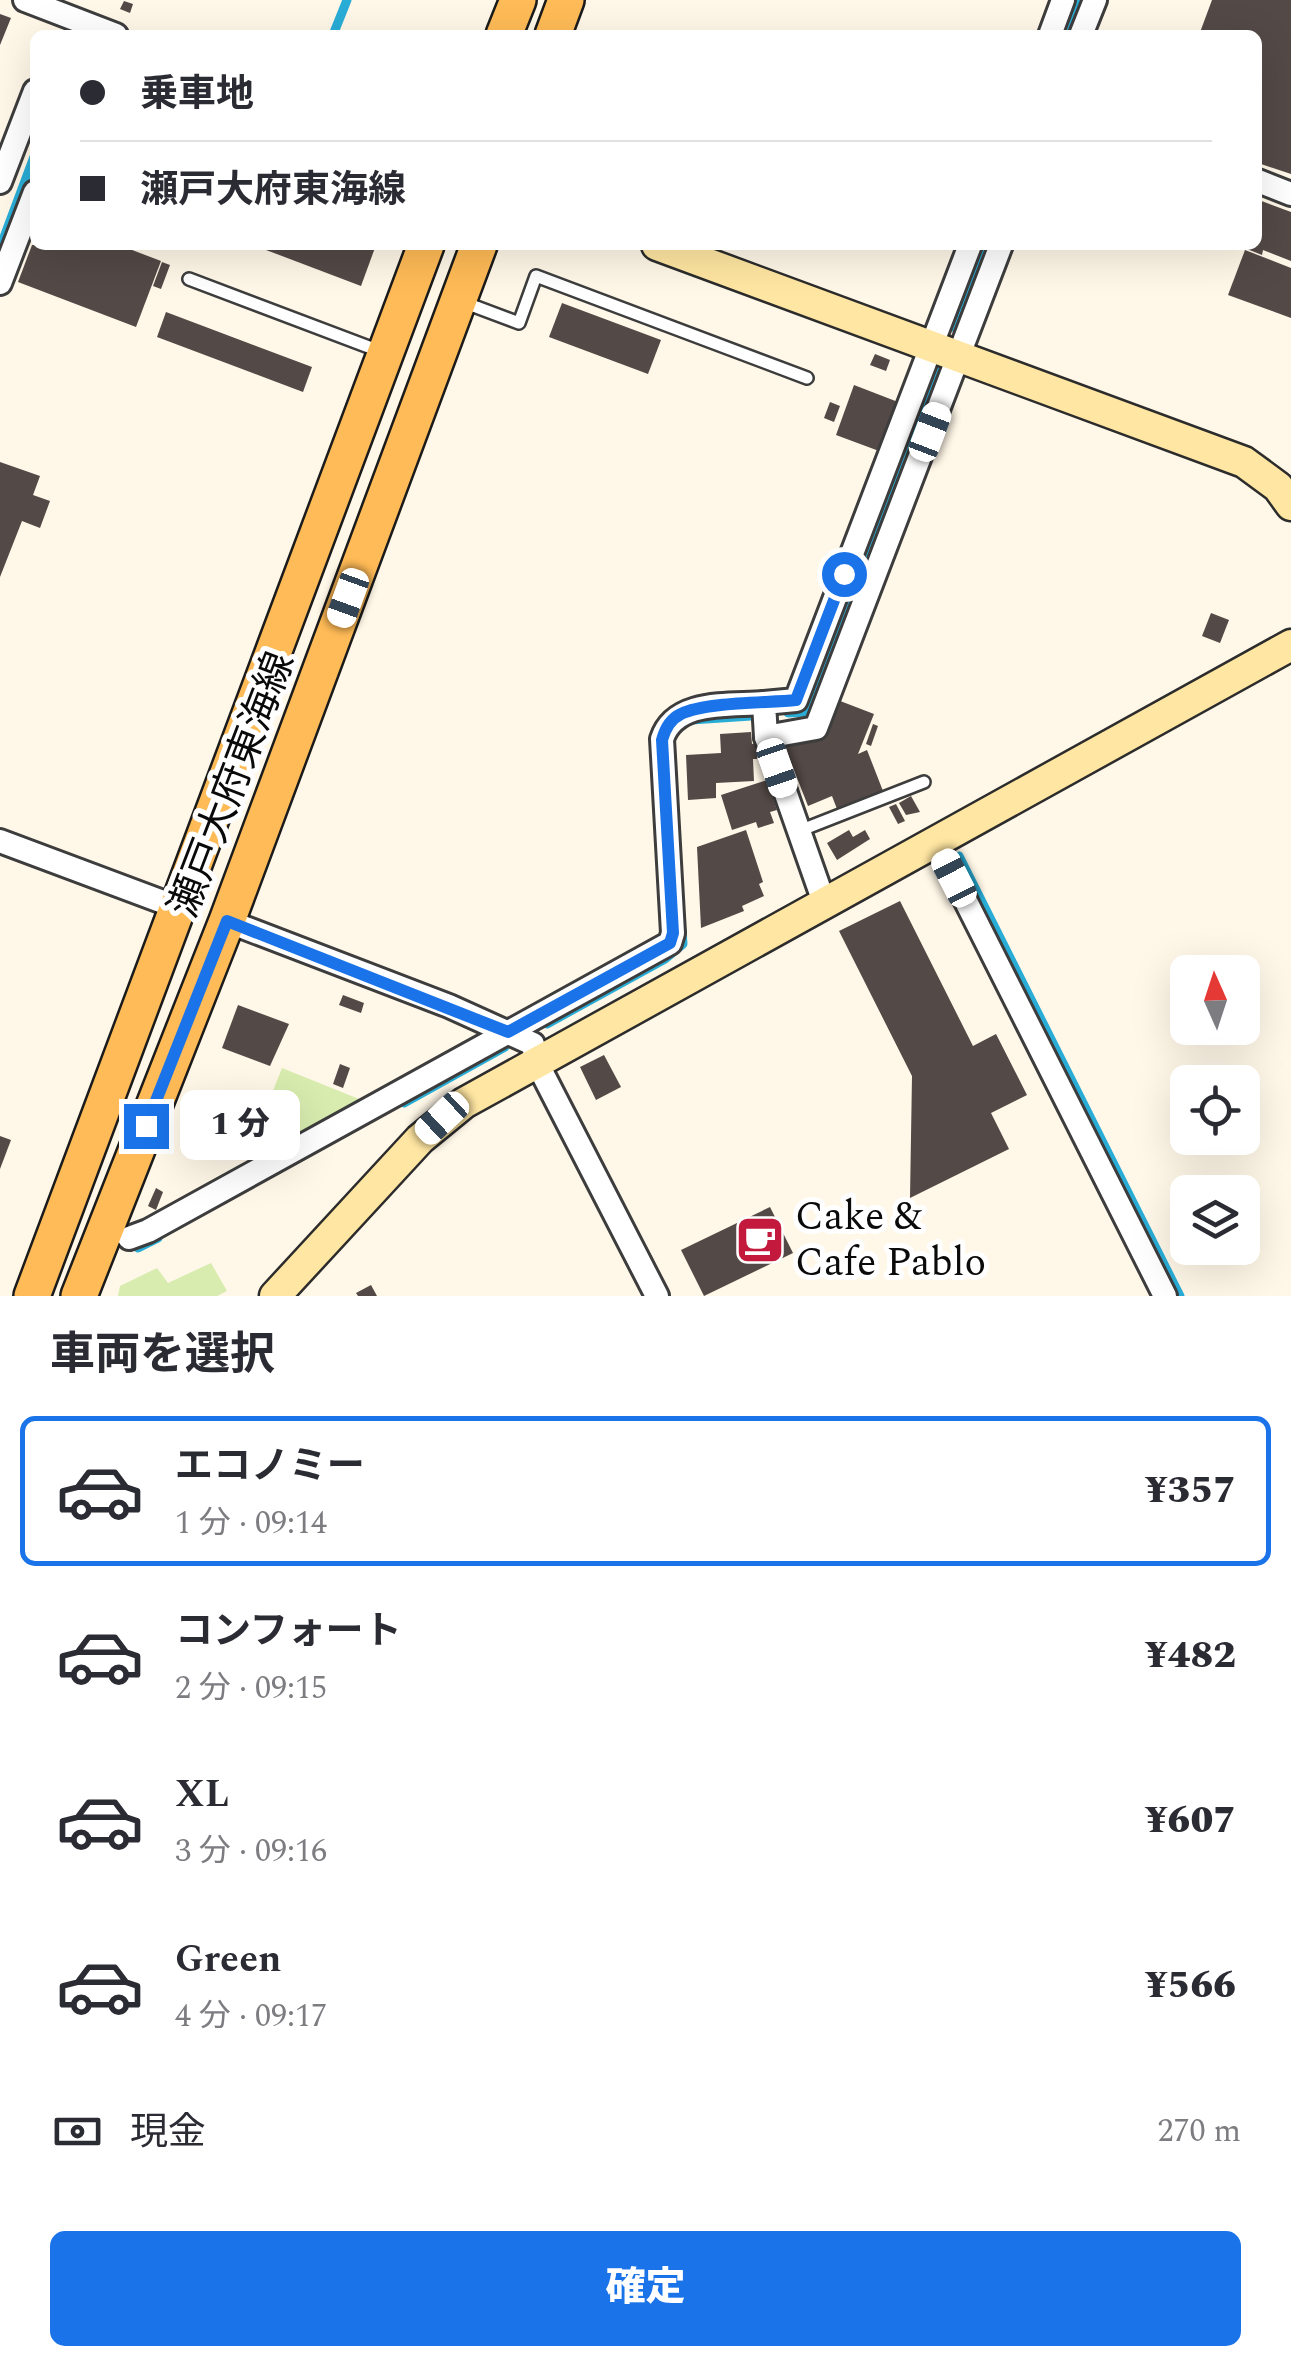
<!DOCTYPE html>
<html lang="ja">
<head>
<meta charset="utf-8">
<style>
  body { margin:0; font-family:Spectral,"Noto Sans JP",serif; background:#f7f7f7; color:#2b2b33; height:100vh; display:flex; flex-direction:column; font-size:38px; white-space:nowrap }
  * { box-sizing:border-box; margin:0 }
  p { font-size:32px; color:#7c7c81 }
  .icon { flex:none; width:55px; height:55px; fill:none; stroke:currentColor; stroke-width:2; stroke-linecap:round; stroke-linejoin:round }
  .map { position:relative; height:1296px; overflow:hidden }
  .drawer { display:flex; flex-direction:column; background:#fff; flex:1 }
  .drawer>* { flex:none }
  .banner { position:absolute; left:30px; top:30px; width:1232px; height:220px; border-radius:15px; box-shadow:0 10px 40px #0002; display:grid; align-content:center; height:220px; padding:0 50px; background:#fff }
  .needle { width:65px; rotate:357deg }
  .controls { position:absolute; left:1170px; top:955px; display:grid; gap:20px }
  .controls a { display:grid; place-items:center; width:90px; height:90px; border-radius:15px; background:#fff; box-shadow:0 10px 40px #0002; font-size:50px }
  .end { position:absolute; width:45px; height:45px; margin:-22px; border:12px solid #1a73e8; background:#fff; box-shadow:0 0 0 5px #fff }
  .from { border-radius:50% }
  .bubble { position:absolute; height:70px; border-radius:15px; background:#fff; box-shadow:0 10px 40px #0002; font-size:32px; font-weight:800; line-height:70px; text-align:center }
  .car { position:absolute; width:30px; height:60px; margin:-30px -15px; border-radius:12px; box-shadow:0 0 8px 2px #0007; background:linear-gradient(#fff 24%,#345 0 40%,#fff 0 76%,#345 0 86%,#fff 0) }
  .banner b { display:flex; align-items:center; gap:35px; height:95px; font-size:38px }
  .banner b+b { border-top:2px solid #e1e1e2 }
  .banner i { width:25px; height:25px; background:#2b2b33 }
  ul { padding:0; list-style:none }
  li { display:flex; align-items:center; gap:30px; height:150px; margin:0 20px 15px; padding:0 30px; border:5px solid transparent; border-radius:15px }
  li div { flex:1 }
  li b { display:block; font-size:38px }
  li em { font-style:normal; font-weight:800 }
  li.on { border-color:#1a73e8 }
  li>.icon { width:90px; height:90px; stroke-width:1.5 }
  h2 { padding:0 50px; font-size:45px; line-height:120px }
  .pay { display:flex; align-items:center; gap:25px; height:110px; padding:0 50px; font-size:38px }
  .pay p { margin-inline-start:auto }
  .primary-button { display:flex; gap:20px; margin-top:auto; padding:20px 50px }
  .primary-button a { flex:1; height:115px; border-radius:15px; background:#1a73e8; color:#fff; font-size:40px; font-weight:800; line-height:115px; text-align:center }
  .map>svg:first-child { display:block }
</style>
</head>
<body>
<div class="map">
<svg width="1291" height="1296" viewBox="0 0 1291 1296">
  <rect width="100%" height="100%" fill="#fff7e7"/>
  <g fill="#d8ecaf">
    <path d="M 282,1068 L 364,1101 L 278,1149 L 182,1116 L 192,1091 L 263,1116 Z"/>
    <path d="M 211,1263 L 227,1291 L 217,1296 L 118,1296 L 120,1286 L 157,1268 L 168,1283 Z"/>
  </g>
  <g fill="none" stroke-linecap="round" stroke-linejoin="round">
    <g stroke="#29add7" stroke-width="9">
      <path d="M 333,35 L 347,0"/>
      <path d="M 1067,35 L 1081,0"/>
      <path d="M 0,248 L 35,154"/>
      <path d="M 955,328 L 987,245"/>
      <path d="M 788,713 L 807,712 L 938,371"/>
      <path d="M 691,720 L 751,716"/>
      <path d="M 959,856 L 1180,1296"/>
      <path d="M 547,1024 L 665,959 L 683,944 L 682,930"/>
      <path d="M 404,1103 L 505,1047"/>
      <path d="M 138,1248 L 158,1238"/>
    </g>
  </g>
  <g fill="#534946">
    <path d="M 1212,0 L 1291,0 L 1291,174 L 1258,163 L 1258,35 L 1199,35 Z"/>
    <path d="M 124,1 L 133,4 L 130,13 L 120,9 Z"/>
    <path d="M 0,14 L 11,18 L 0,45 Z"/>
    <path d="M 1259,200 L 1291,212 L 1291,261 L 1263,250 L 1262,255 L 1237,245 L 1258,245 Z"/>
    <path d="M 32,245 L 119,245 L 161,261 L 136,327 L 18,282 Z"/>
    <path d="M 253,245 L 376,245 L 361,286 Z"/>
    <path d="M 1245,250 L 1291,268 L 1291,318 L 1228,295 Z"/>
    <path d="M 162,262 L 170,265 L 161,289 L 153,286 Z"/>
    <path d="M 562,303 L 661,340 L 648,374 L 549,337 Z"/>
    <path d="M 166,312 L 312,367 L 303,392 L 157,337 Z"/>
    <path d="M 875,354 L 890,360 L 886,371 L 870,365 Z"/>
    <path d="M 854,385 L 898,402 L 879,451 L 836,435 Z"/>
    <path d="M 830,402 L 840,406 L 834,422 L 824,418 Z"/>
    <path d="M 0,462 L 40,476 L 33,495 L 50,501 L 40,528 L 22,521 L 0,577 Z"/>
    <path d="M 1211,613 L 1229,620 L 1220,643 L 1202,636 Z"/>
    <path d="M 835,699 L 874,714 L 858,754 L 867,750 L 883,791 L 837,809 L 832,796 L 808,806 L 785,747 L 823,731 Z"/>
    <path d="M 873,724 L 878,726 L 871,746 L 866,744 Z"/>
    <path d="M 751,732 L 752,744 L 757,743 L 757,759 L 753,759 L 754,781 L 716,783 L 716,798 L 688,800 L 686,755 L 721,753 L 720,734 Z"/>
    <path d="M 767,780 L 777,810 L 770,812 L 774,823 L 758,828 L 756,822 L 732,830 L 721,795 Z"/>
    <path d="M 911,796 L 920,812 L 906,815 L 899,803 Z"/>
    <path d="M 896,804 L 905,821 L 898,824 L 889,807 Z"/>
    <path d="M 746,830 L 763,882 L 759,884 L 764,896 L 742,906 L 744,911 L 701,928 L 697,847 Z"/>
    <path d="M 849,830 L 853,837 L 865,830 L 870,839 L 837,860 L 827,843 Z"/>
    <path d="M 900,901 L 973,1046 L 996,1034 L 1027,1095 L 991,1113 L 1009,1149 L 910,1198 L 912,1076 L 839,931 Z"/>
    <path d="M 343,995 L 364,1003 L 361,1013 L 339,1005 Z"/>
    <path d="M 238,1005 L 289,1024 L 270,1066 L 222,1048 Z"/>
    <path d="M 604,1055 L 621,1087 L 596,1100 L 580,1067 Z"/>
    <path d="M 340,1064 L 350,1068 L 343,1088 L 333,1084 Z"/>
    <path d="M 0,1136 L 11,1140 L 0,1169 Z"/>
    <path d="M 156,1188 L 163,1192 L 156,1210 L 148,1206 Z"/>
    <path d="M 770,1207 L 793,1253 L 704,1296 L 681,1250 Z"/>
    <path d="M 371,1285 L 377,1296 L 358,1296 L 356,1293 Z"/>
  </g>
  <g fill="none" stroke-linecap="round" stroke-linejoin="round">
    <g stroke="#3d3d3d" stroke-width="16">
      <g id="lane">
        <path d="M 189,279 L 382,352"/>
        <path d="M 463,302 L 519,323 L 536,276 L 807,378"/>
        <path d="M 799,831 L 924,782"/>
      </g>
    </g>
    <g stroke="#3d3d3d" stroke-width="28">
      <g id="street">
        <path d="M 25,0 L 116,35"/>
        <path d="M 1050,35 L 1063,0"/>
        <path d="M 1081,35 L 1095,0"/>
        <path d="M 1258,181 L 1291,194"/>
        <path d="M 0,182 L 35,91"/>
        <path d="M 0,283 L 35,192"/>
        <path d="M 766,737 L 816,728 L 1001,245"/>
        <path d="M 0,841 L 179,908"/>
        <path d="M 937,844 L 1165,1296"/>
        <path d="M 825,905 L 766,737 L 764,703 L 796,700 L 970,245"/>
        <path d="M 227,921 L 449,1006 L 533,1044 L 536,1061 L 657,1296"/>
        <path d="M 129,1238 L 148,1231 L 670,943 L 673,933 L 662,739 C 675,699 729,706 764,703"/>
      </g>
    </g>
    <g stroke="#2c2c2c" stroke-width="35">
      <g id="secondary">
        <path d="M 657,245 L 1244,462 L 1278,487 L 1291,505"/>
        <path d="M 275,1296 L 420,1139 L 464,1103 L 1291,645"/>
      </g>
    </g>
    <g stroke="#1b1b1b" stroke-width="40">
      <g id="primary">
        <path d="M 504,35 L 518,0"/>
        <path d="M 553,35 L 566,0"/>
        <path d="M 32,1296 L 426,245"/>
        <path d="M 79,1296 L 227,921 L 479,245"/>
      </g>
    </g>
    <use href="#lane" stroke="#fff" stroke-width="11"/>
    <use href="#street" stroke="#fff" stroke-width="22"/>
    <use href="#secondary" stroke="#ffe6a2" stroke-width="30"/>
    <use href="#primary" stroke="#ffbb57" stroke-width="35"/>
  </g>
  <g fill="none" stroke-linecap="round" stroke-linejoin="round">
    <path stroke="#1a73e8" stroke-width="12" d="M 146,1126 L 227,921 L 508,1032 L 670,943 L 673,933 L 662,740 C 665,729 670,719 681,714 C 705,702 767,703 796,700 L 844,574"/>
  </g>
  <defs>
    <g id="cafe-square" transform="scale(2.5)"><rect x="-9" y="-9" width="18" height="18" rx="4" fill="#c3193d" stroke="#fff"/><path d="M-5.5-4.5H6V0H3Q3 3.5 0 3.5H-2.5Q-5.5 3.5-5.5 0ZM3-3.2v2h1.7v-2ZM-6 4.5H4V6H-6Z" fill="#fff"/></g>
  </defs>
  <g fill-rule="evenodd">
    <use href="#cafe-square" x="760" y="1240"/>
  </g>
  <g text-anchor="middle" dominant-baseline="central" stroke-width="10" stroke-linejoin="round" paint-order="stroke">
    <g font-size="40" fill="#0a0a0a" stroke="#fff">
      <text transform="translate(233 785) rotate(-69)">瀬戸大府東海線</text>
    </g>
    <g font-size="40" fill="#0a0a0a" stroke="#fff" text-anchor="start">
      <text x="795" y="1217">Cake &amp;<tspan x="795" dy="46">Cafe Pablo</tspan></text>
    </g>
  </g>
</svg>
<div class="controls">
<a><svg class="needle" viewBox="-14 -14 28 28"><path d="M0-13l5 13h-10z" fill="#e53935"/><path d="M0 13l5-13h-10z" fill="#7c7c81"/></svg></a>
<a><svg class="icon" aria-label="locate" viewBox="0 0 24 24"><circle cx="12" cy="12" r="6"/><path d="M12 2v4M12 18v4M2 12h4M18 12h4"/></svg></a>
<a><svg class="icon" aria-label="layers" viewBox="0 0 24 24"><path d="M12 4l9 5-9 5-9-5zM3 14l9 5 9-5"/></svg></a>
</div>
<i class="end from" style="left:844px;top:574px"></i>
<i class="end" style="left:146px;top:1126px"></i>
<div class="bubble" style="left:180px;top:1090px;width:120px">1 分</div>
<i class="car" style="left:930px;top:432px;rotate:21deg"></i>
<i class="car" style="left:348px;top:598px;rotate:200deg"></i>
<i class="car" style="left:777px;top:768px;rotate:161deg"></i>
<i class="car" style="left:954px;top:878px;rotate:333deg"></i>
<i class="car" style="left:442px;top:1118px;rotate:227deg"></i>
<div class="banner">
<b><i class="from"></i>乗車地</b>
<b><i></i>瀬戸大府東海線</b>
</div>
</div>
<section class="drawer">
<h2>車両を選択</h2>
<ul>
<li class="on"><svg class="icon" aria-label="car" viewBox="0 0 24 24"><path d="M5 17H2v-5l4-1 3-4h7l3 4 3 1v5h-3M9 17h6M6 11h13"/><circle cx="7" cy="17" r="2"/><circle cx="17" cy="17" r="2"/></svg><div><b>エコノミー</b><p>1 分 · 09:14</p></div><em>¥357</em></li>
<li><svg class="icon" aria-label="car" viewBox="0 0 24 24"><path d="M5 17H2v-5l4-1 3-4h7l3 4 3 1v5h-3M9 17h6M6 11h13"/><circle cx="7" cy="17" r="2"/><circle cx="17" cy="17" r="2"/></svg><div><b>コンフォート</b><p>2 分 · 09:15</p></div><em>¥482</em></li>
<li><svg class="icon" aria-label="car" viewBox="0 0 24 24"><path d="M5 17H2v-5l4-1 3-4h7l3 4 3 1v5h-3M9 17h6M6 11h13"/><circle cx="7" cy="17" r="2"/><circle cx="17" cy="17" r="2"/></svg><div><b>XL</b><p>3 分 · 09:16</p></div><em>¥607</em></li>
<li><svg class="icon" aria-label="car" viewBox="0 0 24 24"><path d="M5 17H2v-5l4-1 3-4h7l3 4 3 1v5h-3M9 17h6M6 11h13"/><circle cx="7" cy="17" r="2"/><circle cx="17" cy="17" r="2"/></svg><div><b>Green</b><p>4 分 · 09:17</p></div><em>¥566</em></li>
</ul>
<div class="pay"><svg class="icon" aria-label="cash" viewBox="0 0 24 24"><path d="M3 7h18v10H3z"/><circle cx="12" cy="12" r="2"/></svg>現金<p>270 m</p></div>
<div class="primary-button"><a>確定</a></div>
</section>
</body>
</html>
